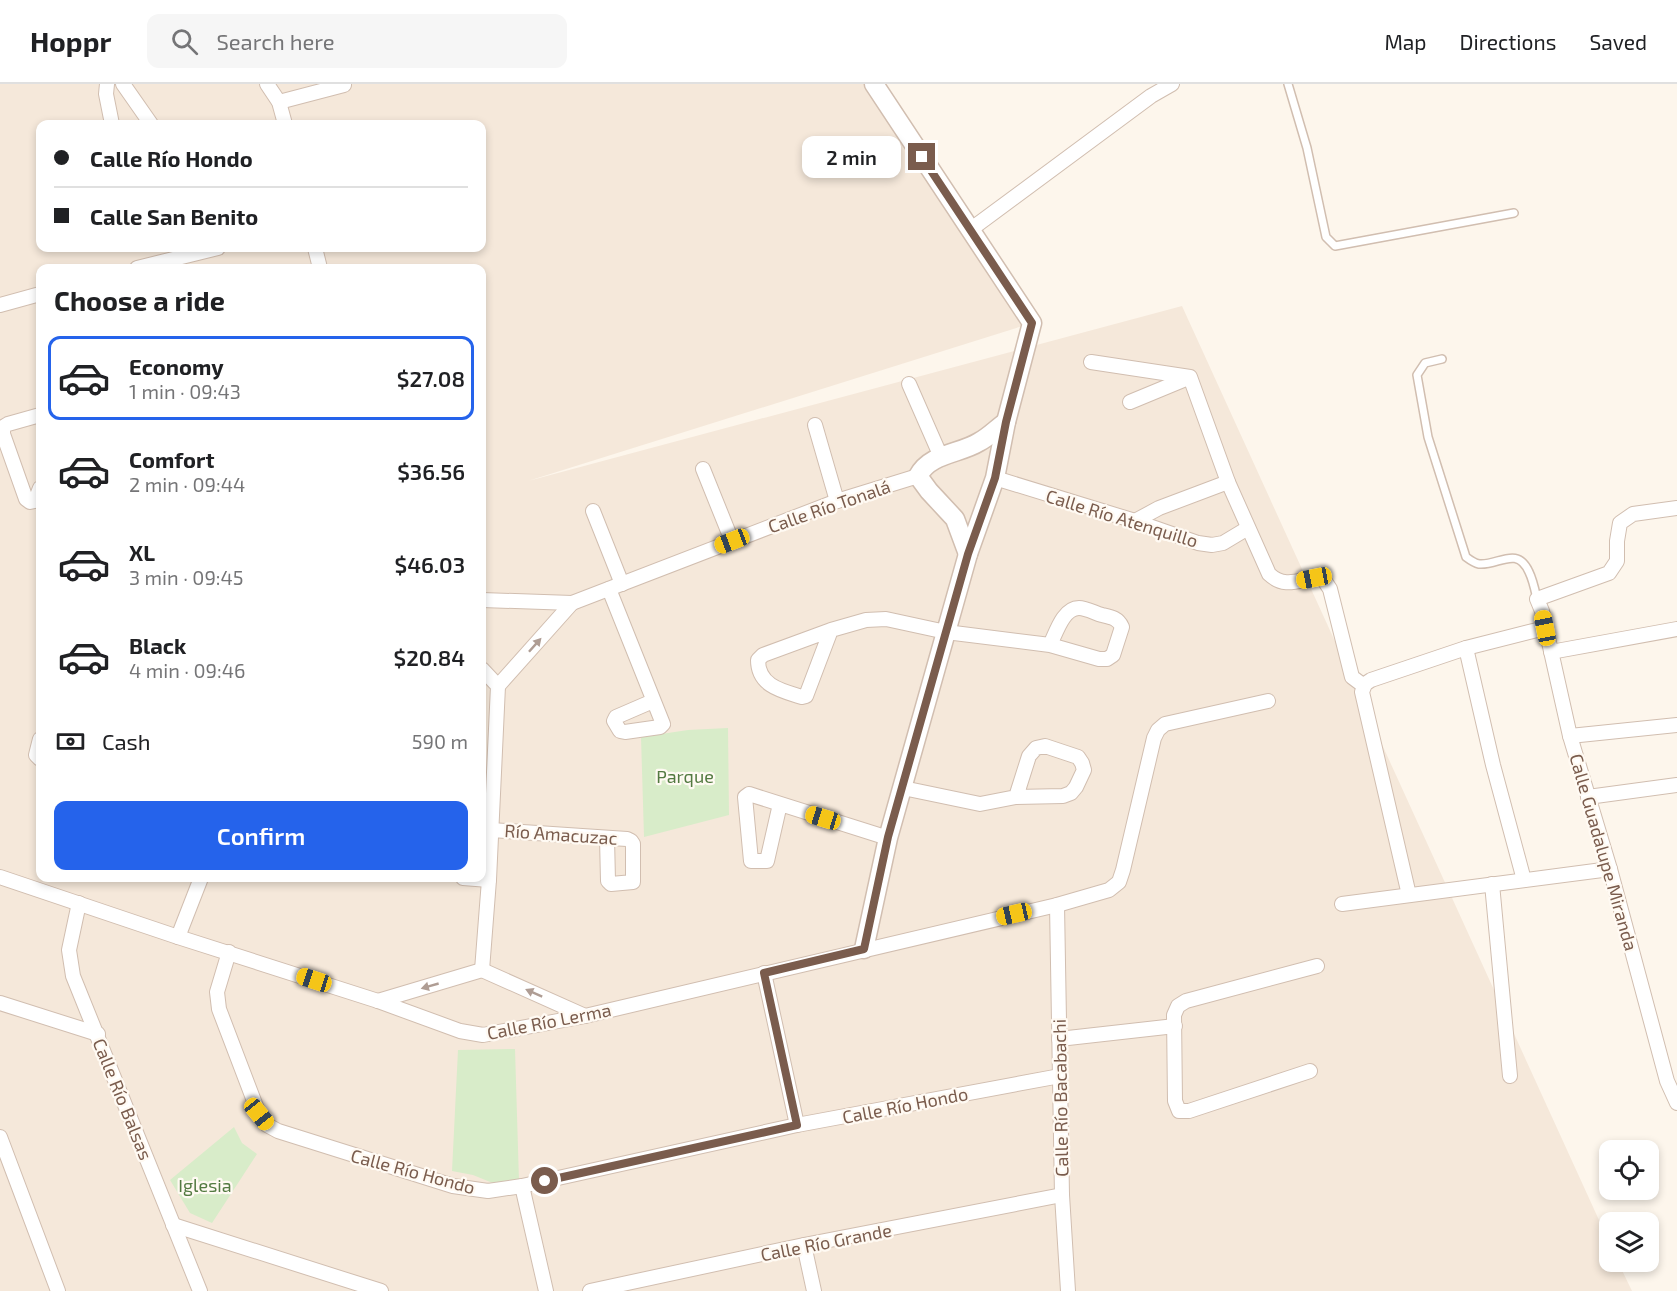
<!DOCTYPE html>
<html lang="en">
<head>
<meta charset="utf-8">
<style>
  body { margin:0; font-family:"Exo 2",sans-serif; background:#f6f6f6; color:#202124; height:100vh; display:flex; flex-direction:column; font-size:22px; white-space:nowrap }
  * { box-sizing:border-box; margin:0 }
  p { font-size:20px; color:#757577 }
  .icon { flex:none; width:33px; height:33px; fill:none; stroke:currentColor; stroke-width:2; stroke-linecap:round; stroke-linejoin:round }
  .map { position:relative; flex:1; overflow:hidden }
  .sheet { position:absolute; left:36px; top:180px; width:450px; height:618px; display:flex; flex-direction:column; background:#fff; border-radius:12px; box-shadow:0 3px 9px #0003 }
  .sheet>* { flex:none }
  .banner { position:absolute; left:36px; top:36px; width:450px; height:132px; border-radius:12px; box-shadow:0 3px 9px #0003; display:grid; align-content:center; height:132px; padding:0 18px; background:#fff }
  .tools { position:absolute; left:1599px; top:1056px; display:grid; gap:12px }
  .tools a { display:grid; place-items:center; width:60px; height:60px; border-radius:12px; background:#fff; box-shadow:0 3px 9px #0003; font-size:30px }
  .end { position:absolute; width:27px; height:27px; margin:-14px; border:8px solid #7a5c4d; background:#fff; box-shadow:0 0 0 3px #fff }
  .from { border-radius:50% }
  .bubble { position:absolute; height:42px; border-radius:12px; background:#fff; box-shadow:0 3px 9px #0003; font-size:20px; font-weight:600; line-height:42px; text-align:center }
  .car { position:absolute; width:18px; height:36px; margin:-18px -9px; border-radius:8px; box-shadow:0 0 4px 2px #0007; background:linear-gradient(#f5c518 24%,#345 0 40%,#f5c518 0 76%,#345 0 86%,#f5c518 0) }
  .banner b { display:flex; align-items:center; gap:21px; height:57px; font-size:22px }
  .banner b+b { border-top:2px solid #e0e0e0 }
  .banner i { width:15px; height:15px; background:#202124 }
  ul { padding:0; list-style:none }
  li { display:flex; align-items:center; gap:18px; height:84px; margin:0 12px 9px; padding:0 6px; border:3px solid transparent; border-radius:12px }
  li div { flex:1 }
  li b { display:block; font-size:22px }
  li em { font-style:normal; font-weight:600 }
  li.selected { border-color:#2563eb }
  li>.icon { width:54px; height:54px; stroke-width:1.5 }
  h2 { padding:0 18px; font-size:27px; line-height:72px }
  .pay { display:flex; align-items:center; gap:15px; height:66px; padding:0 18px; font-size:22px }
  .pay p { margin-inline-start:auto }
  .primary-button { display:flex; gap:12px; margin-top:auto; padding:12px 18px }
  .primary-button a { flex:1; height:69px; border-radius:12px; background:#2563eb; color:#fff; font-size:24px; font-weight:600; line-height:69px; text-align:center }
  header { display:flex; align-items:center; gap:36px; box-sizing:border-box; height:84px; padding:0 30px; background:#fff; border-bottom:2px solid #e0e0e0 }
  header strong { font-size:28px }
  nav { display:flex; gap:33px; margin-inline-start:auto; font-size:21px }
  .search { width:420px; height:54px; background:#f6f6f6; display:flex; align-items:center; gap:15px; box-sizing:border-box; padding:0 21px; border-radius:12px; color:#757577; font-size:22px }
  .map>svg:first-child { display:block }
</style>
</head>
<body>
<header>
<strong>Hoppr</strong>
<div class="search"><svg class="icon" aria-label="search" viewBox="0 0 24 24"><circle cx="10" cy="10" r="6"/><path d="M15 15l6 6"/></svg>Search here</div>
<nav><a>Map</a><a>Directions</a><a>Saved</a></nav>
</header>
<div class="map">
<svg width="1677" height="1207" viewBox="0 0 1677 1207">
  <rect width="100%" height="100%" fill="#fdf6ec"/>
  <path fill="#f5e8da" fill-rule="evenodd" d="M 0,0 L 874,0 L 1032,239 L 528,397 L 1182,222 L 1609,1158 L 1610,1178 L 1618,1178 L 1632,1207 L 0,1207 ZM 40,40 L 482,40 L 482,164 L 40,164 ZM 40,184 L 482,184 L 482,794 L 40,794 Z"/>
  <g fill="#d8ecc9">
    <path d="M 728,644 L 729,731 L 644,753 L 641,653 L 688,646 Z"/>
    <path d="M 515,965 L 519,1097 L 500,1102 L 473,1091 L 452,1087 L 458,966 Z"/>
    <path d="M 234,1043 L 242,1059 L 257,1070 L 212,1139 L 190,1129 L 170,1096 Z"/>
  </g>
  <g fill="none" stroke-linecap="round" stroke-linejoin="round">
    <g stroke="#d1beb0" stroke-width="10">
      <g id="service">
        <path d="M 1288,0 L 1307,64 L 1326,153 L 1335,162 L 1514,129"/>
        <path d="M 1442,275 L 1425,279 L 1417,291 L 1428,353 L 1466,473 C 1470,476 1474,479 1479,480 C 1498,482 1517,461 1529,488 C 1533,496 1535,506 1537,515"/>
      </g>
    </g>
    <g stroke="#d1beb0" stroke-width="16">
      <g id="minor">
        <path d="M 107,0 L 106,10 L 112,40"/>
        <path d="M 123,0 L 151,40"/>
        <path d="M 267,0 L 279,18 L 285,40"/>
        <path d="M 279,18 L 344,1"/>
        <path d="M 970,146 L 1151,12 L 1172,0"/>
        <path d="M 315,164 L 320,184"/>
        <path d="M 137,184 L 218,164"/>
        <path d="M 0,221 L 40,210"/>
        <path d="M 1091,278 L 1190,293 L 1228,398 L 1269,490 C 1286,506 1301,494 1322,493 L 1330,505 L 1352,593 L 1364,602"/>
        <path d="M 909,300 L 941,373"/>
        <path d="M 1130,318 L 1188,294"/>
        <path d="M 40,331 L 8,340 L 3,343 L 3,350 L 26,415 L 30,418 L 35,417 L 40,404"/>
        <path d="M 815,341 L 837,417"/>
        <path d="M 703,385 L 732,457"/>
        <path d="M 995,394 L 1135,437 L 1198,459 L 1212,461 L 1223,459 L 1248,444"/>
        <path d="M 1677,424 L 1633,430 L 1620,439 L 1617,457 L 1617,477 L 1609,489 L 1537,515 L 1542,527 L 1570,652 L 1610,785 L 1667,997 L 1677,1019"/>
        <path d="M 593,427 L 622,500"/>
        <path d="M 1135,437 L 1159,424 L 1228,398"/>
        <path d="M 609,505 L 663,640 L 660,643 L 625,648 L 620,647 L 614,637 L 616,633 L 653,617"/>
        <path d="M 482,516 L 572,519 L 837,417 L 918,392"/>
        <path d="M 831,546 L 806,612 L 802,613 C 782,607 758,602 758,576 L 763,571 L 831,546 L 866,536 L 886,535 L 946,548 L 1050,561 L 1099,575 L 1107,575 L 1113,571 L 1122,543 C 1118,534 1111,533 1102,531 C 1095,529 1086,524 1079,524 C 1063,524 1056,549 1050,561"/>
        <path d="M 1466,564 L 1493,681 L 1524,796"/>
        <path d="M 1551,568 L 1677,545"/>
        <path d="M 482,585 L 498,602 L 489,796 L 482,886"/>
        <path d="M 498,602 L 572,519"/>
        <path d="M 1570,652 L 1677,641"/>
        <path d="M 40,655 L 36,671 L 40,675"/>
        <path d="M 903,704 L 980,720 L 1016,713 L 1063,712 L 1071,709 L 1076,703 L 1084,686 L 1082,679 L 1078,673 L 1045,662 L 1036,664 L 1029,672 L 1016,713"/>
        <path d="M 1588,713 L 1677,701"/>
        <path d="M 780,720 L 767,777 L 751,777 L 745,713 L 749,710 L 888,754"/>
        <path d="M 491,746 L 627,755 L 631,757 L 633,760 L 633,798 L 611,800 L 608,797 L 607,754"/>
        <path d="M 0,793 L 178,853 L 378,917 L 460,947 L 483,951 L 585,932 L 1057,821 L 1109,806 L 1119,798 L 1123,786 L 1154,654 L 1158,646 L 1165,640 L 1268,617"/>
        <path d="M 463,794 L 489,796"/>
        <path d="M 1492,800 L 1510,992"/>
        <path d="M 1409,811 L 1362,608 L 1365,600 L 1371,596 L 1466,564 L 1545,544"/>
        <path d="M 79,819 L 69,866 L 73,892 L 200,1207"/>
        <path d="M 1342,820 L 1610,785"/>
        <path d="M 1057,821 L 1062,1111 L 1068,1207"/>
        <path d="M 178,853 L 201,794"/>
        <path d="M 229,868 L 217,908 L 219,925 L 259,1030 L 267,1041 L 278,1047 L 453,1102 L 488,1107 L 522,1102 L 797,1041 L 1060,992"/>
        <path d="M 764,889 L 797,1041"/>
        <path d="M 378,917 L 482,886 L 585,932"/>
        <path d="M 0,919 L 98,950"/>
        <path d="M 1059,955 L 1175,942"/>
        <path d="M 1310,987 L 1189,1027 L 1179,1027 L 1175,1017 L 1174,931 L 1178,922 L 1186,917 L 1317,882"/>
        <path d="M 0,1053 L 58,1207"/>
        <path d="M 522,1102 L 546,1207"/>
        <path d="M 173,1141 L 381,1207"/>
        <path d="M 804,1161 L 814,1207"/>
        <path d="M 590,1207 L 804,1161 L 1062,1111"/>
      </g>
    </g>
    <g stroke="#d1beb0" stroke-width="21">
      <g id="tertiary">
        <path d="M 968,470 L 955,435 L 929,407 L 918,392 C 930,369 960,370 979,358 C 989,353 997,344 1006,338"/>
        <path d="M 864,865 L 888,754 L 968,470 L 995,394 L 1006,338 L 1032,239 L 874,0"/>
      </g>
    </g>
    <use href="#service" stroke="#fff" stroke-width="7"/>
    <use href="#minor" stroke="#fff" stroke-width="14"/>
    <use href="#tertiary" stroke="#fff" stroke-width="18"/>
  </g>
  <defs><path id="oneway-solid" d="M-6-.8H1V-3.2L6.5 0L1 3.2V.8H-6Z" transform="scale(1.5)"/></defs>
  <g fill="#af9d94">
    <use href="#oneway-solid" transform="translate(535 561) rotate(-48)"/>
    <use href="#oneway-solid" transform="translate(430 902) rotate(164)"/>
    <use href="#oneway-solid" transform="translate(534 909) rotate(-156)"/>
  </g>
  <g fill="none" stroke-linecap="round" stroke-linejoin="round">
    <path stroke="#7a5c4d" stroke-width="8" d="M 545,1097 L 797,1041 L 764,889 L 864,865 L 888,753 L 968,470 L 995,394 L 1006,338 L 1032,239 L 922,73"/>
  </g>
  <g text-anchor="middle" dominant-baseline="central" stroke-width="4.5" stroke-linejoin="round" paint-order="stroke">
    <g font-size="18" fill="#7a5c4d" stroke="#fffaf3">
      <text transform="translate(829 422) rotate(-19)">Calle Río Tonalá</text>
      <text transform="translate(1122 434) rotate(17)">Calle Río Atenquillo</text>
      <text transform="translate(561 750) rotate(4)">Río Amacuzac</text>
      <text transform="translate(1604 768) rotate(74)">Calle Guadalupe Miranda</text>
      <text transform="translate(549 937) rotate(-11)">Calle Río Lerma</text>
      <text transform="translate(1060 1014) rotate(-91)">Calle Río Bacabachi</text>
      <text transform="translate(123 1015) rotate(68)">Calle Río Balsas</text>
      <text transform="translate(905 1021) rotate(-11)">Calle Río Hondo</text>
      <text transform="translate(413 1087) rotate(15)">Calle Río Hondo</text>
      <text transform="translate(826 1158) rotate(-11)">Calle Río Grande</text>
    </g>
    <g font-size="18" fill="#537a41" stroke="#fffaf3">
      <text x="685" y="692">Parque</text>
      <text x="205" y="1101">Iglesia</text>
    </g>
  </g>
</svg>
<div class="tools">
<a><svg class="icon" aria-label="locate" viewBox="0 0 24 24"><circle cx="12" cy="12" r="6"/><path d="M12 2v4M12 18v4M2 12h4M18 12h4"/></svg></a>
<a><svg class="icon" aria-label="layers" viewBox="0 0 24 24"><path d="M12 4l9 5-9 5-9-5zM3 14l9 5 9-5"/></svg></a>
</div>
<i class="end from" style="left:545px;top:1097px"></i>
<i class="end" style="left:922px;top:73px"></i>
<div class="bubble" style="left:802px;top:52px;width:99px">2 min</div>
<i class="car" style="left:732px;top:457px;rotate:249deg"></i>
<i class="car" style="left:1314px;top:494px;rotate:259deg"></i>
<i class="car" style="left:1545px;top:544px;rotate:349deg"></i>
<i class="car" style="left:823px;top:734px;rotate:287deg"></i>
<i class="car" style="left:1014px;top:830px;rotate:257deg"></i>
<i class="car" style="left:314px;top:896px;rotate:288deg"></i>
<i class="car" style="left:259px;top:1030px;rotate:141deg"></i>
<div class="banner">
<b><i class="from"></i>Calle Río Hondo</b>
<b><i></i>Calle San Benito</b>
</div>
<section class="sheet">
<h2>Choose a ride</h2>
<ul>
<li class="selected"><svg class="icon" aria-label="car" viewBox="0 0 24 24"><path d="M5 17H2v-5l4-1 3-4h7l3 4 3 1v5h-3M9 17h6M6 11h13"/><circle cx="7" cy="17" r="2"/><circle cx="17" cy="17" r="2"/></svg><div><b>Economy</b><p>1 min · 09:43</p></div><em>$27.08</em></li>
<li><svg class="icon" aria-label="car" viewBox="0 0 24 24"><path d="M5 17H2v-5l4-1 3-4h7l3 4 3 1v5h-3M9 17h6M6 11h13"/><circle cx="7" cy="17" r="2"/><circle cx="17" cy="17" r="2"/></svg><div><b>Comfort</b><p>2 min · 09:44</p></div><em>$36.56</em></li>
<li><svg class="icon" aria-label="car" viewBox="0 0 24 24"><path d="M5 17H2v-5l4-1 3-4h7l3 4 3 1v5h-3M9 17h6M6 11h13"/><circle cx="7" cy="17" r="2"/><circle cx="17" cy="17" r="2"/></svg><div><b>XL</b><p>3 min · 09:45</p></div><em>$46.03</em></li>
<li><svg class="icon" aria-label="car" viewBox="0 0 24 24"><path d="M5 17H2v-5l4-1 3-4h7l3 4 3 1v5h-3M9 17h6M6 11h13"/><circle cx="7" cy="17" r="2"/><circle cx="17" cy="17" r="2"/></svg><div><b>Black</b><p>4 min · 09:46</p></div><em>$20.84</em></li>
</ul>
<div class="pay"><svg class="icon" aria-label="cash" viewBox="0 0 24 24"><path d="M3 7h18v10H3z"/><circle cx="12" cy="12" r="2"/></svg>Cash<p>590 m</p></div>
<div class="primary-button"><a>Confirm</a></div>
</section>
</div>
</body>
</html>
